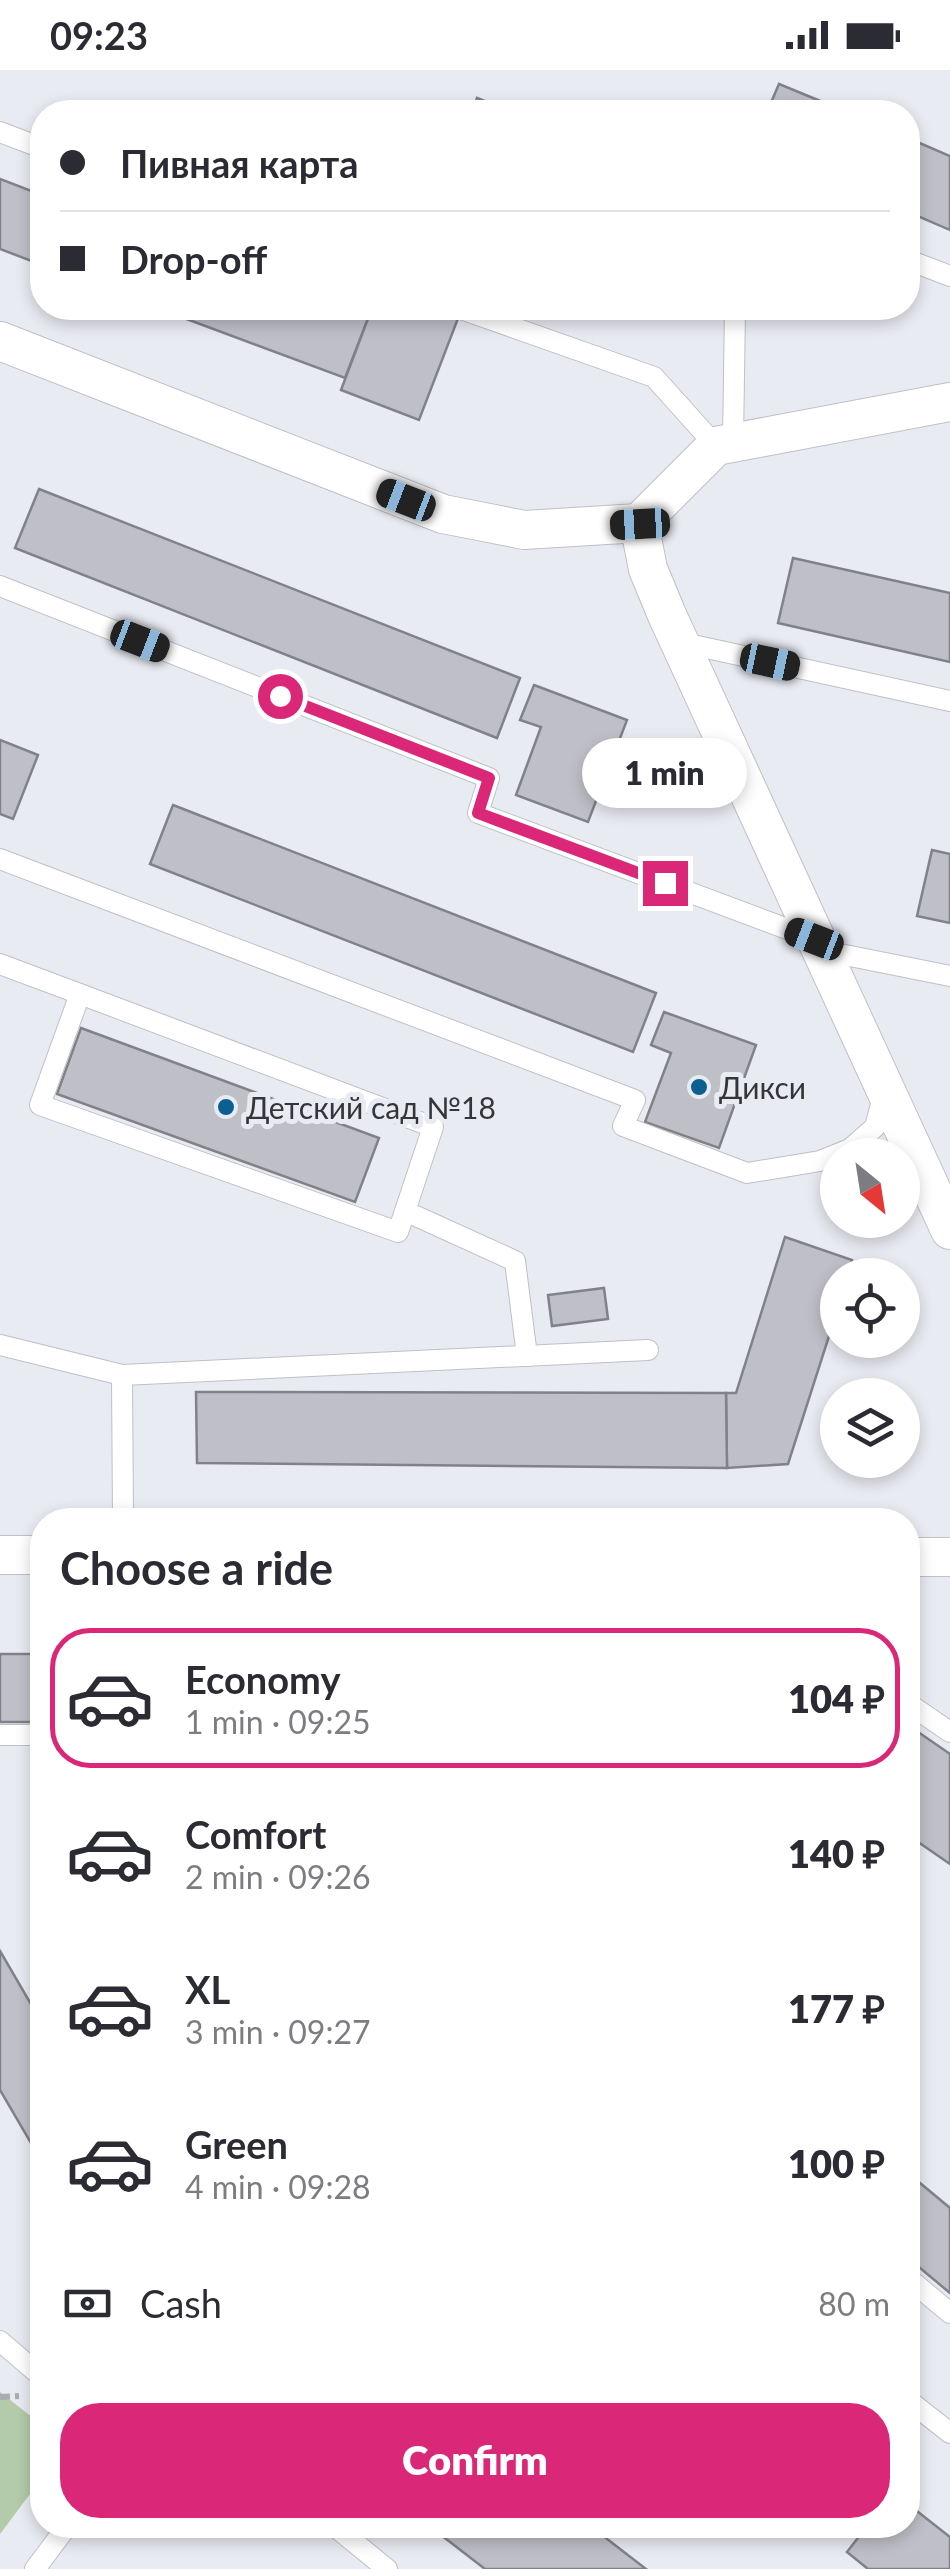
<!DOCTYPE html>
<html lang="en">
<head>
<meta charset="utf-8">
<style>
  body { margin:0; font-family:Lato,sans-serif; background:#f2f2f3; color:#2b2b33; height:100vh; display:flex; flex-direction:column; font-size:38px; white-space:nowrap }
  * { box-sizing:border-box; margin:0 }
  p { font-size:32px; color:#7c7c81 }
  .icon { flex:none; width:55px; height:55px; fill:none; stroke:currentColor; stroke-width:2; stroke-linecap:round; stroke-linejoin:round }
  .map { position:relative; flex:1; overflow:hidden }
  .sheet { position:absolute; left:30px; top:1438px; width:890px; height:1030px; display:flex; flex-direction:column; background:#fff; border-radius:40px; box-shadow:0 5px 15px #0003 }
  .sheet>* { flex:none }
  .guide { position:absolute; left:30px; top:30px; width:890px; height:220px; border-radius:40px; box-shadow:0 5px 15px #0003; display:grid; align-content:center; height:220px; padding:0 30px; background:#fff }
  .needle { width:65px; rotate:150deg }
  .fabs { position:absolute; left:820px; top:1068px; display:grid; gap:20px }
  .fabs a { display:grid; place-items:center; width:100px; height:100px; border-radius:50%; background:#fff; box-shadow:0 5px 15px #0003; font-size:50px }
  .end { position:absolute; width:45px; height:45px; margin:-22px; border:12px solid #db2777; background:#fff; box-shadow:0 0 0 5px #fff }
  .from { border-radius:50% }
  .bubble { position:absolute; height:70px; border-radius:35px; background:#fff; box-shadow:0 5px 15px #0003; font-size:32px; font-weight:800; line-height:70px; text-align:center }
  .car { position:absolute; width:30px; height:60px; margin:-30px -15px; border-radius:12px; box-shadow:0 0 8px 2px #0007; background:linear-gradient(#222 24%,#8ab4d8 0 40%,#222 0 76%,#8ab4d8 0 86%,#222 0) }
  .guide b { display:flex; align-items:center; gap:35px; height:95px; font-size:38px }
  .guide b+b { border-top:2px solid #e1e1e2 }
  .guide i { width:25px; height:25px; background:#2b2b33 }
  ul { padding:0; list-style:none }
  li { display:flex; align-items:center; gap:30px; height:140px; margin:0 20px 15px; padding:0 10px; border:5px solid transparent; border-radius:40px }
  li div { flex:1 }
  li b { display:block; font-size:38px }
  li em { font-style:normal; font-weight:800 }
  li.on { border-color:#db2777 }
  li>.icon { width:90px; height:90px; stroke-width:1.5 }
  h2 { padding:0 30px; font-size:45px; line-height:120px }
  .pay { display:flex; align-items:center; gap:25px; height:110px; padding:0 30px; font-size:38px }
  .pay p { margin-inline-start:auto }
  .action { display:flex; gap:20px; margin-top:auto; padding:20px 30px }
  .action a { flex:1; height:115px; border-radius:40px; background:#db2777; color:#fff; font-size:40px; font-weight:800; line-height:115px; text-align:center }
  .status { display:flex; justify-content:space-between; align-items:center; height:70px; padding:0 50px; background:#fff; direction:ltr }
  .status svg { height:28px; fill:currentColor }
  .map>svg:first-child { display:block }
</style>
</head>
<body>
<div class="status"><b>09:23</b><svg viewBox="0 0 49 12"><path d="M0 12V9h3v3zM5 12V6h3v6zM10 12V3h3v9zM15 12V0h3v12zM26 1h20v11H26zM47 4h2v5h-2z"/></svg></div>
<div class="map">
<svg width="950" height="2499" viewBox="0 0 950 2499">
  <rect width="100%" height="100%" fill="#e9ebf2"/>
  <path fill="#b3cbaa" d="M 0,2322 L 42,2355 L 42,2408 L 0,2464 Z"/>
  <g fill="#bfc0c7" stroke="#818288" stroke-width="2.5">
    <path d="M 779,14 L 847,42 L 767,42 Z"/>
    <path d="M 477,28 L 513,42 L 472,42 Z"/>
    <path d="M 908,68 L 950,86 L 950,160 L 908,142 Z"/>
    <path d="M 0,109 L 42,125 L 42,195 L 0,179 Z"/>
    <path d="M 157,238 L 346,238 L 369,246 L 345,308 Z"/>
    <path d="M 372,238 L 462,238 L 419,350 L 341,320 Z"/>
    <path d="M 39,419 L 520,608 L 497,668 L 15,478 Z"/>
    <path d="M 793,488 L 950,523 L 950,592 L 778,553 Z"/>
    <path d="M 534,615 L 627,650 L 588,752 L 516,725 L 541,657 L 520,650 Z"/>
    <path d="M 0,670 L 38,685 L 13,749 L 0,744 Z"/>
    <path d="M 173,735 L 656,923 L 633,982 L 150,794 Z"/>
    <path d="M 932,780 L 950,784 L 950,853 L 917,846 Z"/>
    <path d="M 664,942 L 756,975 L 719,1078 L 645,1052 L 671,983 L 651,975 Z"/>
    <path d="M 81,958 L 379,1068 L 355,1132 L 57,1024 Z"/>
    <path d="M 785,1167 L 852,1190 L 848,1205 L 838,1205 L 838,1238 L 788,1394 L 727,1398 L 726,1323 L 736,1323 Z"/>
    <path d="M 604,1218 L 608,1249 L 552,1256 L 548,1225 Z"/>
    <path d="M 196,1322 L 726,1323 L 727,1398 L 197,1393 Z"/>
    <rect x="0" y="1584" width="42" height="68"/>
    <path d="M 908,1655 L 950,1684 L 950,1794 L 908,1765 Z"/>
    <path d="M 0,1881 L 42,1953 L 42,2092 L 0,2020 Z"/>
    <path d="M 908,2103 L 950,2138 L 950,2223 L 908,2188 Z"/>
    <path d="M 908,2434 L 950,2467 L 950,2499 L 868,2499 L 847,2482 L 868,2455 L 908,2455 Z"/>
    <path d="M 428,2455 L 589,2455 L 646,2499 L 485,2499 Z"/>
  </g>
  <g fill="none" stroke-linecap="round" stroke-linejoin="round">
    <g stroke="#bfc0c7" stroke-width="22">
      <g id="service">
        <path d="M 0,62 L 42,78"/>
        <path d="M 908,190 L 950,206"/>
        <path d="M 461,239 L 654,307 L 716,376"/>
        <path d="M 733,372 L 735,238"/>
        <path d="M 0,516 L 489,708 L 478,743 L 814,869"/>
        <path d="M 679,572 L 950,631"/>
        <path d="M 0,789 L 635,1030 L 623,1056 L 747,1103 L 820,1091 L 850,1079 L 875,1057 L 884,1023"/>
        <path d="M 820,880 L 950,906"/>
        <path d="M 0,894 L 80,924"/>
        <path d="M 405,1141 L 433,1057 L 80,924 L 40,1035 L 398,1162 L 405,1141 L 515,1191 L 527,1286"/>
        <path d="M 0,1275 L 122,1305 L 123,1450"/>
        <path d="M 122,1305 L 648,1280"/>
        <path d="M 909,1634 L 950,1662"/>
        <path d="M 0,1665 L 42,1665"/>
        <path d="M 908,2208 L 950,2243"/>
        <path d="M 0,2271 L 42,2307"/>
        <path d="M 908,2330 L 950,2363"/>
        <path d="M 333,2455 L 387,2499"/>
        <path d="M 35,2499 L 68,2455"/>
      </g>
    </g>
    <g stroke="#bfc0c7" stroke-width="40">
      <g id="minor">
        <path d="M 0,271 L 443,444 L 524,460 L 639,453"/>
        <path d="M 950,332 L 716,376 L 639,453 L 648,499 L 667,545 L 950,1160"/>
        <path d="M 0,1485 L 42,1485"/>
        <path d="M 908,1487 L 950,1487"/>
      </g>
    </g>
    <path stroke="#aaacb1" stroke-width="6" stroke-dasharray="10 5" stroke-linecap="butt" d="M 0,2327 L 19,2326"/>
    <use href="#service" stroke="#fff" stroke-width="20"/>
    <use href="#minor" stroke="#fff" stroke-width="38"/>
  </g>
  <g fill="none" stroke-linecap="round" stroke-linejoin="round">
    <path stroke="#db2777" stroke-width="12" d="M 280,626 L 489,708 L 478,743 L 665,813"/>
  </g>
  <g fill="#0c5f91" stroke="#e9ebf2" stroke-width="4">
    <circle cx="699" cy="1017" r="10"/>
    <circle cx="226" cy="1037" r="10"/>
  </g>
  <g text-anchor="middle" dominant-baseline="central" stroke-width="10" stroke-linejoin="round" paint-order="stroke">
    <g font-size="30" fill="#353538" stroke="#e9ebf2" text-anchor="start">
      <text x="719" y="1017">Дикси</text>
      <text x="246" y="1037">Детский сад №18</text>
    </g>
  </g>
</svg>
<div class="fabs">
<a><svg class="needle" viewBox="-14 -14 28 28"><path d="M0-13l5 13h-10z" fill="#e53935"/><path d="M0 13l5-13h-10z" fill="#7c7c81"/></svg></a>
<a><svg class="icon" aria-label="locate" viewBox="0 0 24 24"><circle cx="12" cy="12" r="6"/><path d="M12 2v4M12 18v4M2 12h4M18 12h4"/></svg></a>
<a><svg class="icon" aria-label="layers" viewBox="0 0 24 24"><path d="M12 4l9 5-9 5-9-5zM3 14l9 5 9-5"/></svg></a>
</div>
<i class="end from" style="left:280px;top:626px"></i>
<i class="end" style="left:665px;top:813px"></i>
<div class="bubble" style="left:582px;top:668px;width:165px">1 min</div>
<i class="car" style="left:406px;top:430px;rotate:291deg"></i>
<i class="car" style="left:640px;top:454px;rotate:267deg"></i>
<i class="car" style="left:140px;top:571px;rotate:111deg"></i>
<i class="car" style="left:770px;top:592px;rotate:102deg"></i>
<i class="car" style="left:814px;top:869px;rotate:291deg"></i>
<div class="guide">
<b><i class="from"></i>Пивная карта</b>
<b><i></i>Drop-off</b>
</div>
<section class="sheet">
<h2>Choose a ride</h2>
<ul>
<li class="on"><svg class="icon" aria-label="car" viewBox="0 0 24 24"><path d="M5 17H2v-5l4-1 3-4h7l3 4 3 1v5h-3M9 17h6M6 11h13"/><circle cx="7" cy="17" r="2"/><circle cx="17" cy="17" r="2"/></svg><div><b>Economy</b><p>1 min · 09:25</p></div><em>104 ₽</em></li>
<li><svg class="icon" aria-label="car" viewBox="0 0 24 24"><path d="M5 17H2v-5l4-1 3-4h7l3 4 3 1v5h-3M9 17h6M6 11h13"/><circle cx="7" cy="17" r="2"/><circle cx="17" cy="17" r="2"/></svg><div><b>Comfort</b><p>2 min · 09:26</p></div><em>140 ₽</em></li>
<li><svg class="icon" aria-label="car" viewBox="0 0 24 24"><path d="M5 17H2v-5l4-1 3-4h7l3 4 3 1v5h-3M9 17h6M6 11h13"/><circle cx="7" cy="17" r="2"/><circle cx="17" cy="17" r="2"/></svg><div><b>XL</b><p>3 min · 09:27</p></div><em>177 ₽</em></li>
<li><svg class="icon" aria-label="car" viewBox="0 0 24 24"><path d="M5 17H2v-5l4-1 3-4h7l3 4 3 1v5h-3M9 17h6M6 11h13"/><circle cx="7" cy="17" r="2"/><circle cx="17" cy="17" r="2"/></svg><div><b>Green</b><p>4 min · 09:28</p></div><em>100 ₽</em></li>
</ul>
<div class="pay"><svg class="icon" aria-label="cash" viewBox="0 0 24 24"><path d="M3 7h18v10H3z"/><circle cx="12" cy="12" r="2"/></svg>Cash<p>80 m</p></div>
<div class="action"><a>Confirm</a></div>
</section>
</div>
</body>
</html>
